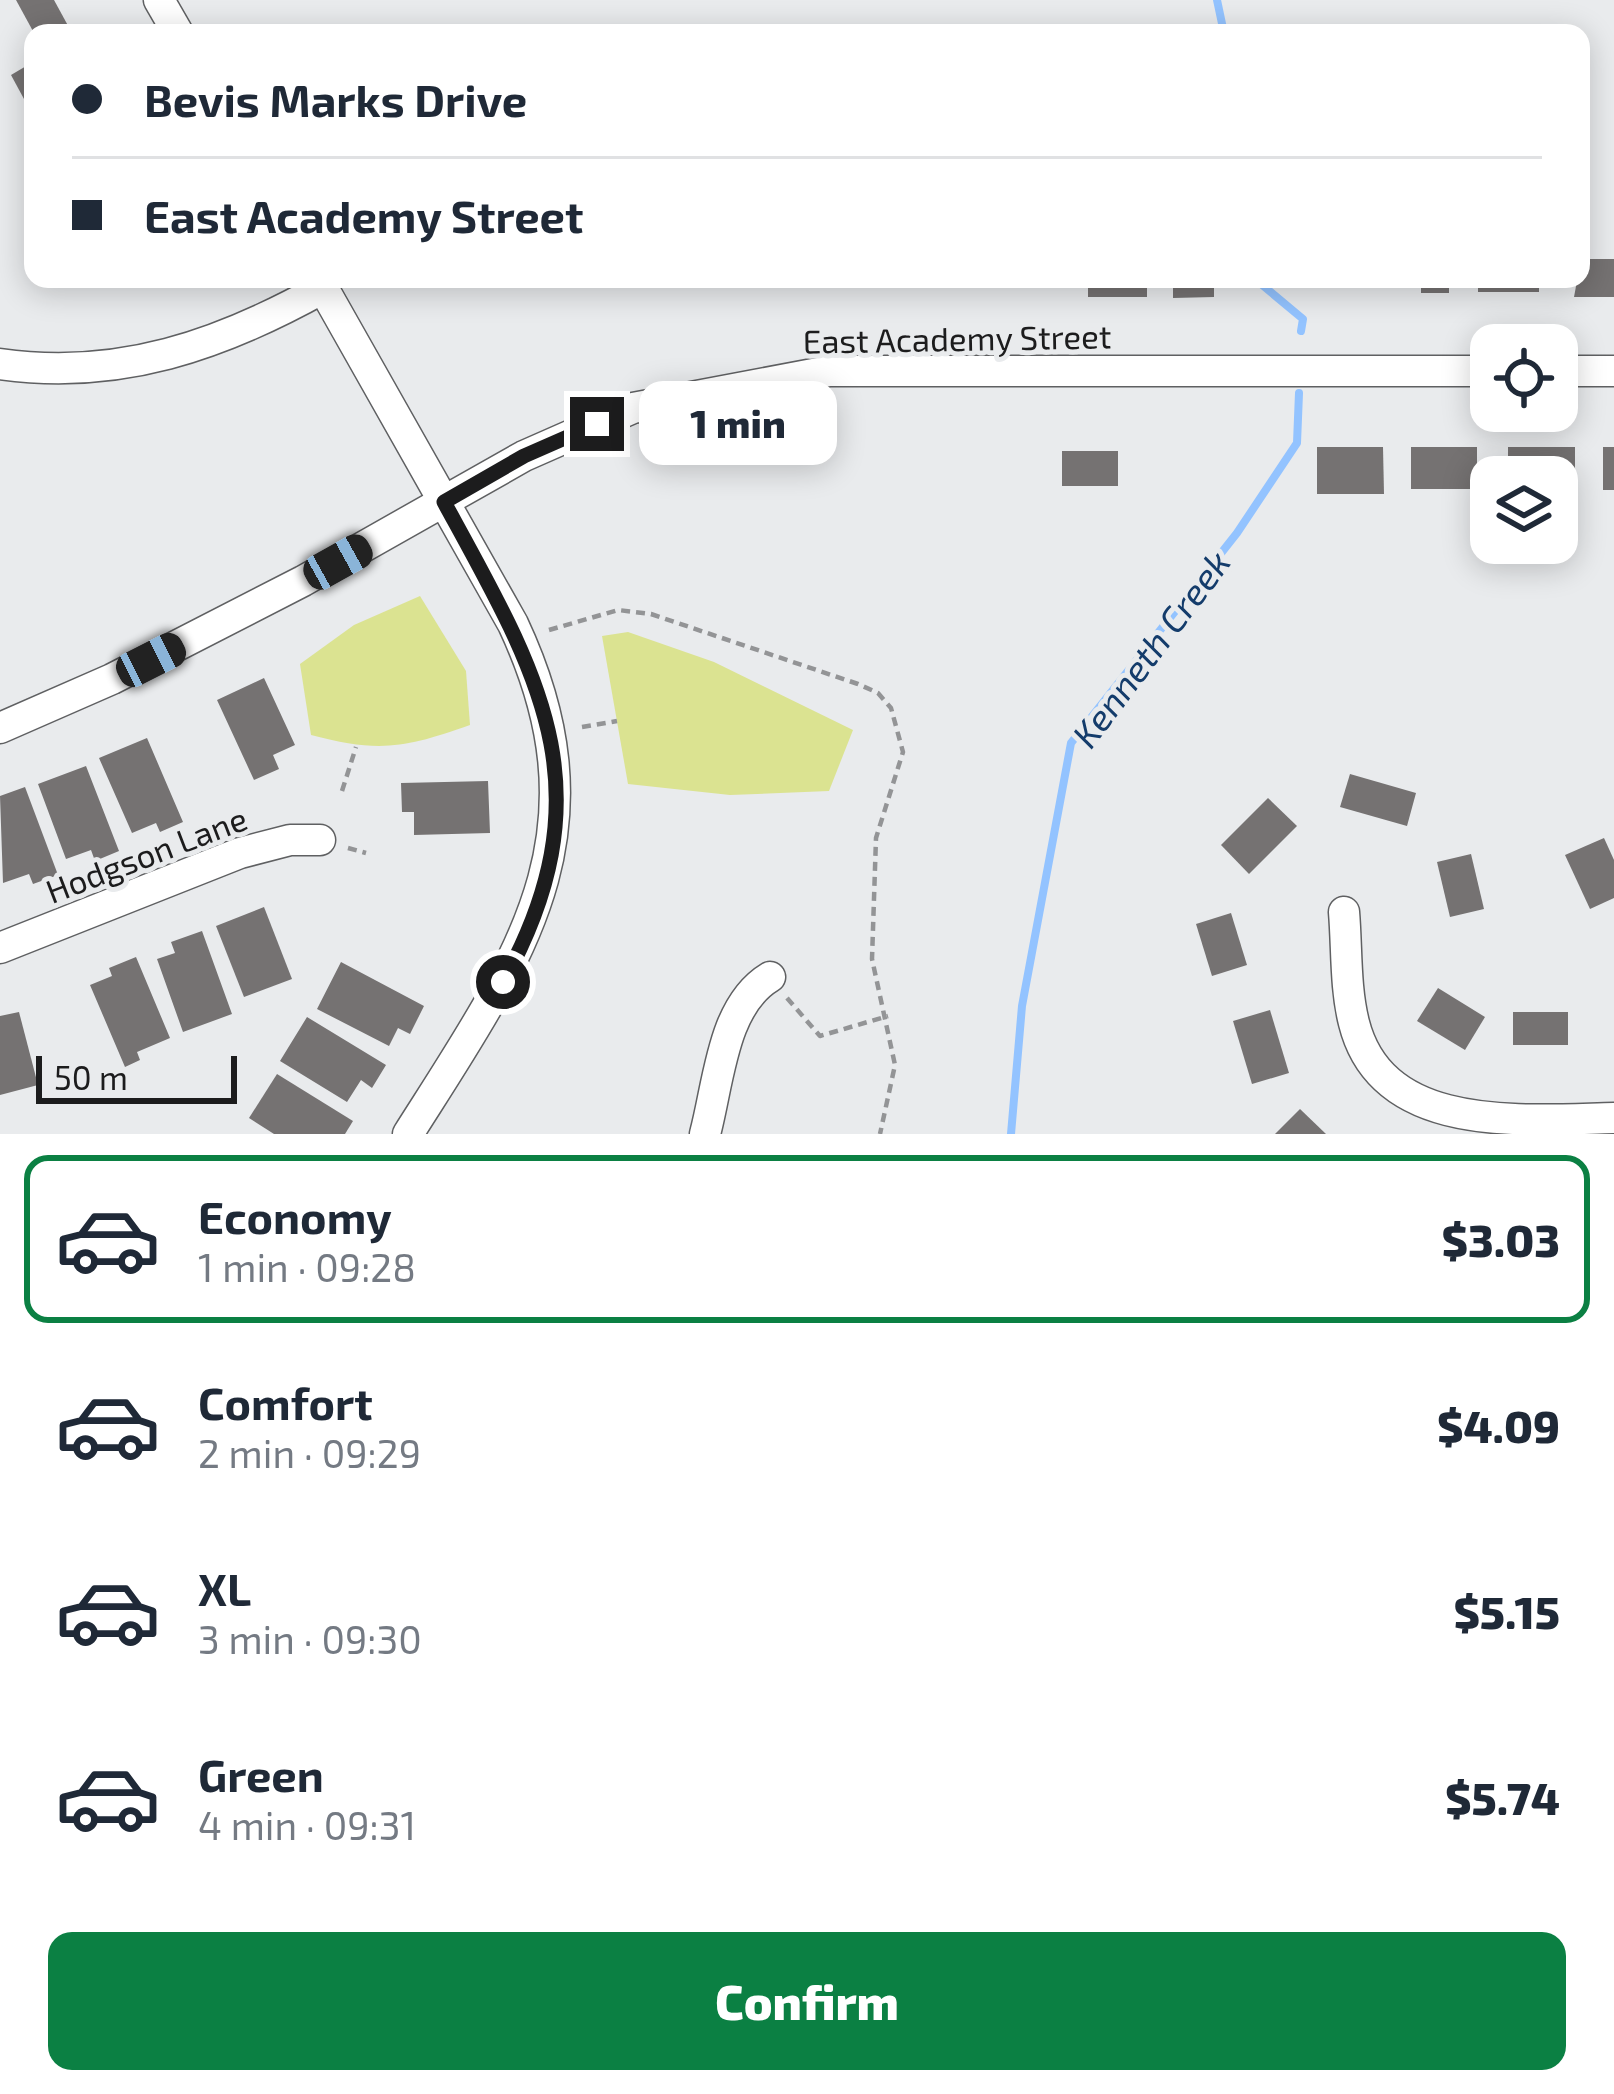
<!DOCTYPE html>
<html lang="en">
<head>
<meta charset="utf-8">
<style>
  body { margin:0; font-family:"Exo 2",sans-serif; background:#f2f2f3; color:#1f2937; height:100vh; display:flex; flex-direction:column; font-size:45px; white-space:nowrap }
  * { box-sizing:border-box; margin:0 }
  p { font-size:39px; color:#747a83 }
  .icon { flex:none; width:66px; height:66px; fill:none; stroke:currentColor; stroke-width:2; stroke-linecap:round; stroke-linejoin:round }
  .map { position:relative; height:1134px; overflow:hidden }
  .side { display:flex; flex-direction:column; background:#fff; flex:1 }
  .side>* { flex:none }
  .banner { position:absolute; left:24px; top:24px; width:1566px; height:264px; border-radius:24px; box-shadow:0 6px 30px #0003; display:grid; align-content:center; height:264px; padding:0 48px; background:#fff }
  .controls { position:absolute; left:1470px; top:324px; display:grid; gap:24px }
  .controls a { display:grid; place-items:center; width:108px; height:108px; border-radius:24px; background:#fff; box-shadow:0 6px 30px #0003; font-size:60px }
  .scale { position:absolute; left:36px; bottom:30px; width:201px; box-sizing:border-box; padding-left:12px; border:6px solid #1c1c1d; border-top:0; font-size:33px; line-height:42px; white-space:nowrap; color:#1c1c1d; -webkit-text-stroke:9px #e9ebed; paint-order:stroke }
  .end { position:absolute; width:54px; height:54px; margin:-27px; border:15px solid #1c1c1d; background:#fff; box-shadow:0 0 0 6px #fff }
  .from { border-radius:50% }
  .bubble { position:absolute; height:84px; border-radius:24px; background:#fff; box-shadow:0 6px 30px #0003; font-size:39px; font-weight:800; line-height:84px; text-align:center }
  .car { position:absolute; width:36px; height:72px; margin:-36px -18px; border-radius:15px; box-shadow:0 0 9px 3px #0007; background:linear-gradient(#222 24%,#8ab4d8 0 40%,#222 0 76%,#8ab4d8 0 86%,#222 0) }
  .banner b { display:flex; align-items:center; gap:42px; height:114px; font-size:45px }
  .banner b+b { border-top:3px solid #e0e1e3 }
  .banner i { width:30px; height:30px; background:#1f2937 }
  ul { padding:21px 0 0; list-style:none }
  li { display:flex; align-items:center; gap:36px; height:168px; margin:0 24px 18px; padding:0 24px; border:6px solid transparent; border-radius:24px }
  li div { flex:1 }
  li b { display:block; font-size:45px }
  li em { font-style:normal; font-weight:800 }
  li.active { border-color:#0b8043 }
  li>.icon { width:108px; height:108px; stroke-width:1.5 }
  .primary-button { display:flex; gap:24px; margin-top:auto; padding:24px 48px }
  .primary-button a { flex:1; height:138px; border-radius:24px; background:#0b8043; color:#fff; font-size:48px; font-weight:800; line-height:138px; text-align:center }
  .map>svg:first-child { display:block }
</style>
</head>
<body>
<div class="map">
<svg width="1614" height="1134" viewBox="0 0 1614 1134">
  <rect width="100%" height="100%" fill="#e9ebed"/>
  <g fill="#dbe391">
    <path d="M 420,596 L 466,671 L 470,725 C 405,748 379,753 311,735 L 300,664 L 354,625 Z"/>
    <path d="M 628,632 L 714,662 L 853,730 L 829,791 L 730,795 L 628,784 L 602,636 Z"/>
  </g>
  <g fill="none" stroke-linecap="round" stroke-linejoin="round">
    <g stroke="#93c3ff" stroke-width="8">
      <path d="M 1217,0 L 1224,33"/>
      <path d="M 1255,279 L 1303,319 L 1301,331"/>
      <path d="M 1011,1134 L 1022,1006 L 1071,743 L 1237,533 L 1297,443 L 1299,393"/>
    </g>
  </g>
  <g fill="#757272">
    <path d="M 16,0 L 54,0 L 72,33 L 34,33 Z"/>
    <path d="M 33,62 L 33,95 L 24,99 L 11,75 Z"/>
    <path d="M 1581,259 L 1614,259 L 1614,297 L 1574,297 Z"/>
    <rect x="1088" y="279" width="59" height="18"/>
    <path d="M 1173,279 L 1214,279 L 1214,297 L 1173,298 Z"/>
    <rect x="1421" y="279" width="28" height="14"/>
    <rect x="1478" y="279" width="61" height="13"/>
    <path d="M 1317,447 L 1383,447 L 1384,494 L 1317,494 Z"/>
    <rect x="1411" y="447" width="66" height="42"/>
    <path d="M 1508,447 L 1575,447 L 1575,491 L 1557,491 L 1557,477 L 1508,477 Z"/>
    <rect x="1603" y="447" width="11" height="43"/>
    <rect x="1062" y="451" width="56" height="35"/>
    <path d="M 264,678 L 295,745 L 273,755 L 279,769 L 254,780 L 217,700 Z"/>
    <path d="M 147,738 L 183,822 L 160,832 L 156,823 L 132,833 L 99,758 Z"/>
    <path d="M 86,766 L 119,851 L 95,861 L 91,850 L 66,859 L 38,784 Z"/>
    <path d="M 1350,774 L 1416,793 L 1407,826 L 1340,807 Z"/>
    <path d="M 488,781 L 490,833 L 414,835 L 414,812 L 402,812 L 401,783 Z"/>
    <path d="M 25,787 L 58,875 L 33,884 L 29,874 L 3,883 L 0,796 Z"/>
    <path d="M 1268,798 L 1297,826 L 1249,874 L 1221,845 Z"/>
    <path d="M 1604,838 L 1614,860 L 1614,898 L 1590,909 L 1565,855 Z"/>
    <path d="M 1471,854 L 1484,909 L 1450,917 L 1437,862 Z"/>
    <path d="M 264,907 L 292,979 L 244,997 L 216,926 Z"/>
    <path d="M 1231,913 L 1247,965 L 1212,976 L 1196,924 Z"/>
    <path d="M 202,931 L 232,1014 L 183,1032 L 157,959 L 175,953 L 171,942 Z"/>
    <path d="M 136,957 L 170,1038 L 137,1052 L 140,1060 L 125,1067 L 90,985 L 112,976 L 109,968 Z"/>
    <path d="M 341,962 L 424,1006 L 410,1034 L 398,1028 L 389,1046 L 317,1009 Z"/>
    <path d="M 1438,988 L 1485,1017 L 1465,1050 L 1417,1021 Z"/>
    <path d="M 1270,1010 L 1289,1073 L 1252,1084 L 1233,1021 Z"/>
    <path d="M 19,1012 L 38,1085 L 0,1095 L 0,1016 Z"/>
    <rect x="1513" y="1012" width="55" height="33"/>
    <path d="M 307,1017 L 386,1065 L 372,1088 L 361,1080 L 347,1102 L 280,1061 Z"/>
    <path d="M 277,1074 L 353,1121 L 345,1134 L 274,1134 L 249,1118 Z"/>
    <path d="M 1300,1109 L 1326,1134 L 1275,1134 Z"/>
  </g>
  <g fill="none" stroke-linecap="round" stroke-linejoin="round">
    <g stroke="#5f6062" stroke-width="33">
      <g id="minor">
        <path d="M 159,0 L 178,33"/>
        <path d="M 318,279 L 513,624 C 612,835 519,959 408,1134"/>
        <path d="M 0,364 C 119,381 221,345 323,288"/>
        <path d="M 1557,371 L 1614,371"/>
        <path d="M 0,728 L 112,679 L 303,581 L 524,456 L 633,408 L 829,371 L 1491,371"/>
        <path d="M 1344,912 C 1347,948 1345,988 1354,1023 C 1382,1134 1520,1120 1614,1118"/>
        <path d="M 0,948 L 240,853 L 290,840 L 320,840"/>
        <path d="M 705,1134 C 719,1082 722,1006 770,977"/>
      </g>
    </g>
    <g stroke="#939496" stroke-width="4.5" stroke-dasharray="9 6" stroke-linecap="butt">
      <path d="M 549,630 L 618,610 L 651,614 L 858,684 L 878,693 L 891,708 L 903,752 L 876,838 L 872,959 L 895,1065 L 880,1134"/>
      <path d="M 582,727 L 617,721"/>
      <path d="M 342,791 L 356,747"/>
      <path d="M 348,848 L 366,853"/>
      <path d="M 787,998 L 820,1036 L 888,1016"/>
    </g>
    <use href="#minor" stroke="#fff" stroke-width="30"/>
  </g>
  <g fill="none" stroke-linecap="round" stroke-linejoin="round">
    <path stroke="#1c1c1d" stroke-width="15" d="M 503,982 C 610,788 538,674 444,502 L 524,456 L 597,424"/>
  </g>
  <g text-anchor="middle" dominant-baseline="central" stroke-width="10" stroke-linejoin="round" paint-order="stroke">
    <g font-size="33" fill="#1c1c1d" stroke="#e9ebed">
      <text transform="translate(957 338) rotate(-1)">East Academy Street</text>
      <text transform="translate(146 854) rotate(-21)">Hodgson Lane</text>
    </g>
    <g font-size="36" font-style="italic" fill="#143c6b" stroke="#e9ebed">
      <text transform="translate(1150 648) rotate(-53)">Kenneth Creek</text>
    </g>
  </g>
</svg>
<div class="controls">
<a><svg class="icon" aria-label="locate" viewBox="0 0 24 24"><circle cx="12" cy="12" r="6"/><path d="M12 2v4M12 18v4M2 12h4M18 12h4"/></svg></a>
<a><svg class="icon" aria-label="layers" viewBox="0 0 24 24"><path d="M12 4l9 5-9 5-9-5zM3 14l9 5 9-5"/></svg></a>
</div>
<div class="scale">50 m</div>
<i class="end from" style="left:503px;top:982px"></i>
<i class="end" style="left:597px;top:424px"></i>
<div class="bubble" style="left:639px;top:381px;width:198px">1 min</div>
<i class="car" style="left:338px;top:562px;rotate:61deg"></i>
<i class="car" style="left:151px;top:660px;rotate:63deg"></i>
<div class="banner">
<b><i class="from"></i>Bevis Marks Drive</b>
<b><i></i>East Academy Street</b>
</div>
</div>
<section class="side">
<ul>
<li class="active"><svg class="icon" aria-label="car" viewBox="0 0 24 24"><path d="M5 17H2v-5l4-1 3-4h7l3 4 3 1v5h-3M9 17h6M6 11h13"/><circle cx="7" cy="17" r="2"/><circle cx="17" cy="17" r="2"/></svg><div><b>Economy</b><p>1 min · 09:28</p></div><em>$3.03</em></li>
<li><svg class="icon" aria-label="car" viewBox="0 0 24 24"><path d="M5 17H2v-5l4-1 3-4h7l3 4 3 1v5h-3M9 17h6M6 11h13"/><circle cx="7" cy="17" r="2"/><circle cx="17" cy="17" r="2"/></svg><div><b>Comfort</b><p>2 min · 09:29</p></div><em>$4.09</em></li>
<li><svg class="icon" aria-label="car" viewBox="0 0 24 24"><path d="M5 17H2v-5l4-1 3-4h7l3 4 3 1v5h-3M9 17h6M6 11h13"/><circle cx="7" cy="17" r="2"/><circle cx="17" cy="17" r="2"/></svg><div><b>XL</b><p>3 min · 09:30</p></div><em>$5.15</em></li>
<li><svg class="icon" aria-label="car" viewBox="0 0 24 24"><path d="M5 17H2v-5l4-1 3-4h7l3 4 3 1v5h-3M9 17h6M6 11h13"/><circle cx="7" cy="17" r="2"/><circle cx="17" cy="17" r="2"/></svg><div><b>Green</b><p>4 min · 09:31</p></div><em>$5.74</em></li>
</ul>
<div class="primary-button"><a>Confirm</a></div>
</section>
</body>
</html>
